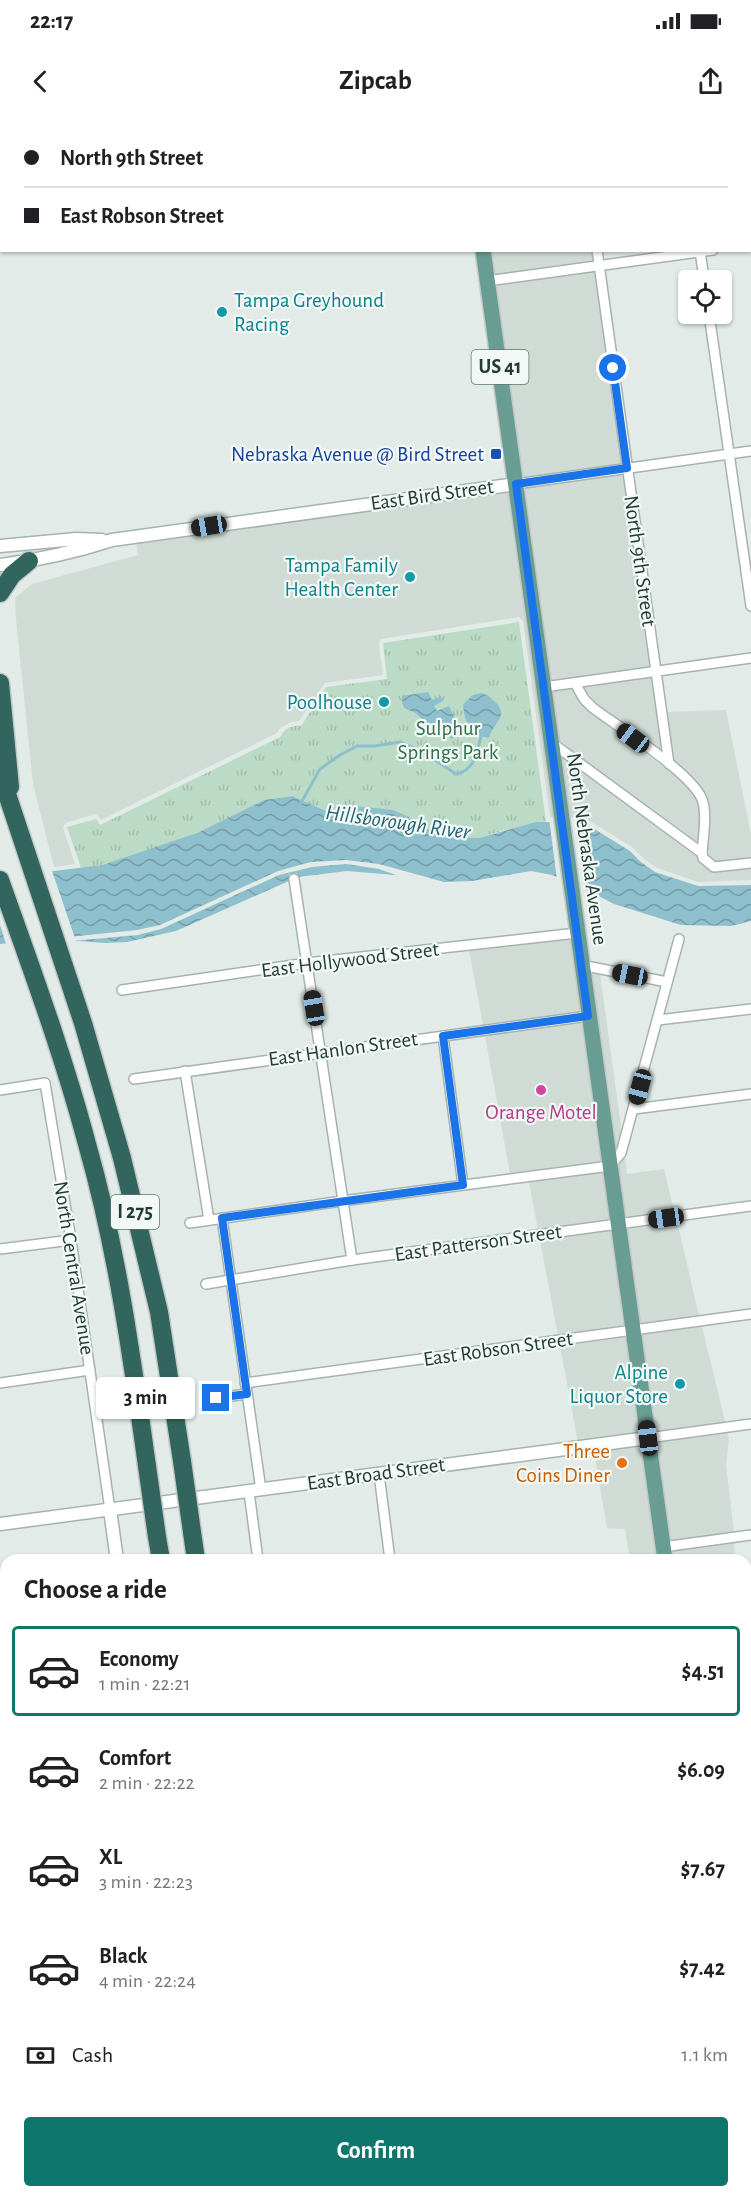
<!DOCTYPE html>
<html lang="en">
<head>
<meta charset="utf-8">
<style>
  body { margin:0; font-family:"Alegreya Sans",sans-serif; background:#f2f2f2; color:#202124; height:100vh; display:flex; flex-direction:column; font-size:22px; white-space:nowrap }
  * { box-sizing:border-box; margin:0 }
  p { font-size:20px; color:#757577 }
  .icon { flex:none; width:33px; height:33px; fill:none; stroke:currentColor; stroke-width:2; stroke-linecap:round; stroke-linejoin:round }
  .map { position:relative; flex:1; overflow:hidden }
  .sheet { position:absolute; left:0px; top:1434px; width:752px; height:644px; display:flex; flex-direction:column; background:#fff; border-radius:18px 18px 0 0; box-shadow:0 2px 4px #0004 }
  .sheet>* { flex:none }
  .top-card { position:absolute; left:0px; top:0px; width:752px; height:132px; box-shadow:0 2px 4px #0004; display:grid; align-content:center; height:132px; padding:0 24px; background:#fff }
  .tools { position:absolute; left:678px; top:150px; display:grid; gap:12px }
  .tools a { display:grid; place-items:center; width:54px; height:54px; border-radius:6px; background:#fff; box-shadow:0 2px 4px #0004; font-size:30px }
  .end { position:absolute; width:27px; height:27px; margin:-14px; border:8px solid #1a73e8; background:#fff; box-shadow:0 0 0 3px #fff }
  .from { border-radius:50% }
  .bubble { position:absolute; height:42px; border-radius:6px; background:#fff; box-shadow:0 2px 4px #0004; font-size:20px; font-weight:700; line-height:42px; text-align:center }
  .car { position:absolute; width:18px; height:36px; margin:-18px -9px; border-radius:8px; box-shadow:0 0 4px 2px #0007; background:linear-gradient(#222 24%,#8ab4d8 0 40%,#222 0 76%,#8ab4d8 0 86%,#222 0) }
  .top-card b { display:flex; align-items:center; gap:21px; height:57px; font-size:22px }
  .top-card b+b { border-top:2px solid #e0e0e0 }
  .top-card i { width:15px; height:15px; background:#202124 }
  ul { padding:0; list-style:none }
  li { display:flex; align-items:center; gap:18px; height:90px; margin:0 12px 9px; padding:0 12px; border:3px solid transparent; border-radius:6px }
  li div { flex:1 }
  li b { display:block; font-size:22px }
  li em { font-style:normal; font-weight:700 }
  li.current { border-color:#0f766e }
  li>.icon { width:54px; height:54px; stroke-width:1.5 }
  h2 { padding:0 24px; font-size:27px; line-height:72px }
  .pay { display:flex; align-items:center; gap:15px; height:66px; padding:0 24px; font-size:22px }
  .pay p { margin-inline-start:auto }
  .primary-button { display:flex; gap:12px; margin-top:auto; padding:12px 24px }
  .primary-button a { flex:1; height:69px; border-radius:6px; background:#0f766e; color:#fff; font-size:24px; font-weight:700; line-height:69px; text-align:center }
  .status { display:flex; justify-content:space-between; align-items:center; height:42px; padding:0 30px; background:#fff; direction:ltr }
  .status svg { height:16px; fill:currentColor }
  header { display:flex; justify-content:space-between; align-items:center; height:78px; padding:0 24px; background:#fff; font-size:27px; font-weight:700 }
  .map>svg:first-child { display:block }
</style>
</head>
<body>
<div class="status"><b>22:17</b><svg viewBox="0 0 49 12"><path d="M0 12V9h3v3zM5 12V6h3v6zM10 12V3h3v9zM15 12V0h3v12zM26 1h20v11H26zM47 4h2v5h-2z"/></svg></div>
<header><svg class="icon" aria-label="back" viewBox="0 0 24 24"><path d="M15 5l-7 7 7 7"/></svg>Zipcab<svg class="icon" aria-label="share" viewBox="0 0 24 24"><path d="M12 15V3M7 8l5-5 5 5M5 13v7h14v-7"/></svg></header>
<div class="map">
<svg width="751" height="2077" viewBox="0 0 751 2077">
  <defs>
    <pattern id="park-tufts" width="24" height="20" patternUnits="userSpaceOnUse" patternTransform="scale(1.5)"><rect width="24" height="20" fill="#bcdbc6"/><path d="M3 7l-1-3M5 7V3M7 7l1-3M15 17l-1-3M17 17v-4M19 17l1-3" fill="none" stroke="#a1bdab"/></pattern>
    <pattern id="water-waves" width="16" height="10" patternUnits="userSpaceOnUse" patternTransform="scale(1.5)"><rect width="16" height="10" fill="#8ebfcc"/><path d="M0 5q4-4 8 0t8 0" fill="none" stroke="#749ca6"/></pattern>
  </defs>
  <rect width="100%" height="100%" fill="#e2ebe7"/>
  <g fill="#d0dbd6">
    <path d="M 488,131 L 592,131 L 594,141 L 491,155 Z"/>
    <path d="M 595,151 L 622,343 L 521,358 L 493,166 Z"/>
    <path d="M 623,354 L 651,547 L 548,561 L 522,368 Z"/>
    <path d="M 512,369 L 558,697 L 550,697 L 523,501 L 519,497 L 381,519 L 379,524 L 383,555 L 325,563 L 299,601 L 291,602 L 280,608 L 277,613 L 101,700 L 98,695 L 95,694 L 65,703 L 63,708 L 75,744 L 54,747 L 33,664 L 16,499 L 15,478 L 32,464 L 138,435 L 136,422 Z"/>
    <path d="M 661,556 L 667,592 L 726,590 L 751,714 L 751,738 L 715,742 L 707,735 L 709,701 L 707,678 L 691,656 L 673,641 Z"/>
    <path d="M 652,557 L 663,633 L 596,583 L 583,567 Z"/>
    <path d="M 573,569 L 580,582 L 590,592 L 685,663 L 698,681 L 700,701 L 698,724 L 556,620 L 550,572 Z"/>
    <path d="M 558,634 L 698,736 L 700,742 L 711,751 L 751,749 L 751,760 L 698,762 L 681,756 L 657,748 L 643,738 L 632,727 L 585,698 L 567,697 Z"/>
    <path d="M 573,818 L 583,892 L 483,905 L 469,830 Z"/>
    <path d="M 587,852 L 600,854 L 622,1014 L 617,1030 L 613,1035 Z"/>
    <path d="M 584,902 L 604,1041 L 510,1054 L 485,916 Z"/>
    <path d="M 625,1036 L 627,1054 L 664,1049 L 674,1091 L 622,1099 L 614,1048 Z"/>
    <path d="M 606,1052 L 613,1100 L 538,1110 L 529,1062 Z"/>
    <path d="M 677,1101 L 699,1196 L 637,1205 L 623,1109 Z"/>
    <path d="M 614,1110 L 628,1207 L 558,1216 L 540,1120 Z"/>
    <path d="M 702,1206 L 725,1302 L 652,1312 L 639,1215 Z"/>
    <path d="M 629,1217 L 643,1314 L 578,1322 L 560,1226 Z"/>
    <path d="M 727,1312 L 729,1319 L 726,1345 L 734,1412 L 667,1421 L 654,1323 Z"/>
    <path d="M 644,1324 L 660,1440 L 630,1440 L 625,1409 L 607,1408 L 594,1332 L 580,1334 L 580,1332 Z"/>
    <path d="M 734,1422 L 735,1440 L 670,1440 L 669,1431 Z"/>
    <path d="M 751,1528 L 751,1710 L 746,1711 L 746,1529 Z"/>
    <path d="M 746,1721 L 751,1721 L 751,1846 L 746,1847 Z"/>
    <path d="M 531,2072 L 737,2072 L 738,2077 L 483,2077 Z"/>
  </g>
  <path fill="url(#park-tufts)" d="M 519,502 L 546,702 L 501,711 L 479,718 L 455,718 L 436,714 L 407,696 L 356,686 L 326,691 L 291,676 L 264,680 L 197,713 L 140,733 L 102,745 L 81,748 L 67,707 L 96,699 L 100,705 L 280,617 C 285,608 292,605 301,606 L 326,567 L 387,559 L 383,523 Z"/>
  <g fill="url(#water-waves)">
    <path d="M 428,572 L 432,580 L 441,576 L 443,581 L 434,586 L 437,591 L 449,586 L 462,613 L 451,619 L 443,602 L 429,604 C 423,601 421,597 417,594 C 406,587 402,592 402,576 Z"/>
    <path d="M 481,573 C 486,574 489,576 493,580 C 512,596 492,603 489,618 L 475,615 L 476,610 C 465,604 464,596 463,584 L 473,575 Z"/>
    <path d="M 292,676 L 326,691 L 356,686 L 393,690 L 407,696 L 436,714 L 455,718 L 479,718 L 536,702 L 583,702 L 630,731 L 641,742 L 655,752 L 698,766 L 751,765 L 751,801 L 731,806 L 681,805 L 614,784 L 591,772 L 552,755 L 531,751 L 472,761 L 444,762 L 379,744 L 346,740 L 311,742 L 278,751 L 160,805 L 137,810 L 0,824 L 0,756 L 14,756 L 102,745 L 197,713 L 264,680 Z"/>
    <path d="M 346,744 L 379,749 L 396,755 L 347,751 L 298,757 L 297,753 L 289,754 L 289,761 L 176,811 L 127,822 L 105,823 L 78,821 L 62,825 L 61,822 L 138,815 L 161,809 L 279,755 L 312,747 Z"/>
  </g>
  <g fill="#e2ebe7">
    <path d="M 549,698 L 576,699 L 586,773 L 557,760 Z"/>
    <path d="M 51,748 L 77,824 L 63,828 L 58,820 L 7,827 L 0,805 L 0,753 Z"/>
  </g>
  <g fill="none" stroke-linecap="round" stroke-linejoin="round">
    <path stroke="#8ebfcc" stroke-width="3" d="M 301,683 L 320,649 L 340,635 L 357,626 L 375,626 L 400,622 L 423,632 L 456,654 C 475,650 477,633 481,616"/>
    <g stroke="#a5b3ae" stroke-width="12">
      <g id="minor">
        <path d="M 53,0 L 53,2"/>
        <path d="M 156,0 L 157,2"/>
        <path d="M 260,0 L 260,2"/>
        <path d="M 580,0 L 580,2"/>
        <path d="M 683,0 L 683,2"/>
        <path d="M 750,125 L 751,125"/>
        <path d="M 597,130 L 669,644"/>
        <path d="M 700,130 L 704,160"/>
        <path d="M 487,161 L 713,130"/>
        <path d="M 709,194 L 751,486"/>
        <path d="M 516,364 L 751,331"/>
        <path d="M 575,563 L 584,579 L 593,588 C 620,608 687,650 701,677 C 708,690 703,718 702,733 L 703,738 L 714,747 L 751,743"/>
        <path d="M 544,567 L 751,538"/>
        <path d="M 552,623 L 702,733"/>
        <path d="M 294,759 L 352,1140"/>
        <path d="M 581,845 L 667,862"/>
        <path d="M 122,870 L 307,843 L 577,813"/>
        <path d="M 658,900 L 751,889"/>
        <path d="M 443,916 L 463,1065"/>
        <path d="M 185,951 L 209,1100"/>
        <path d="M 134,959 L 588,896"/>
        <path d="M 0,970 L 45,963 L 71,1120 L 110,1390"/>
        <path d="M 634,989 L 751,974"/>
        <path d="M 222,1098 L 261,1370"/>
        <path d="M 190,1103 L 342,1081 L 610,1046 L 621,1033 L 679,819"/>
        <path d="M 0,1129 L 71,1120"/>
        <path d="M 206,1164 L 352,1140 L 751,1086"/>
        <path d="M 0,1263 L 90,1250"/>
        <path d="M 245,1263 L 751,1194"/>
        <path d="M 216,1278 L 247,1274"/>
        <path d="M 648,1318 L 751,1304"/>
        <path d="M 379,1354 L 390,1440"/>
        <path d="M 249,1372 L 258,1440"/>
        <path d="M 663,1427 L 751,1415"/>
        <path d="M 746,1524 L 751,1523"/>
        <path d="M 0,1555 L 6,1554"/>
        <path d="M 0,1679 L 6,1678"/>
        <path d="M 746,1716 L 751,1715"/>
        <path d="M 0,1816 L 6,1815"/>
        <path d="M 746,1852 L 751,1852"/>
        <path d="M 0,1956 L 6,1955"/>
        <path d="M 746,1996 L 751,1995"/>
        <path d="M 94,2072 L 95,2077"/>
        <path d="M 478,2072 L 478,2077"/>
      </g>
    </g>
    <g stroke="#a5b3ae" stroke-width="15">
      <g id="tertiary">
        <path d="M 0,426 L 76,419 L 102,420"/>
        <path d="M 0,445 C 39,440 75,432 112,420 L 516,364"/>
        <path d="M 110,1390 L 117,1440"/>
        <path d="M 0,1404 L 648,1318"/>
        <path d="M 204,2072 L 205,2077"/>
      </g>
    </g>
    <g stroke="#a1b6b0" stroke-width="16">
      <g id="secondary">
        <path d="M 308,2 L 321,0"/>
        <path d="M 0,37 L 2,37"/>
      </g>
    </g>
    <g stroke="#c1c8c6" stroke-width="18">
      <g id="primary">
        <path d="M 465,0 L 466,2"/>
        <path d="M 483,130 L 665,1440"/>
        <path d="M 746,2029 L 751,2067"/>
      </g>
    </g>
    <g stroke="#c1c8c6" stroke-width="21">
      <g id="motorway">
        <path d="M 0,473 L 12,455 L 29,441"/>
        <path d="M 0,563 L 10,667"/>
        <path d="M 0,653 L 83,903 L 122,1038 L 159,1192 L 182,1341"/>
        <path d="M 0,760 C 31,847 63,934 87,1024 C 117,1129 132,1238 147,1346"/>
        <path d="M 192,1412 L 196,1440"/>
        <path d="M 157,1417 L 161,1440"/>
        <path d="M 308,2072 L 310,2077"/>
        <path d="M 352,2072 L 355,2077"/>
        <path d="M 392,2072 L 394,2077"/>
        <path d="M 437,2072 L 440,2077"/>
      </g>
    </g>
    <use href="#minor" stroke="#fff" stroke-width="9"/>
    <use href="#tertiary" stroke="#fff" stroke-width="12"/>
    <use href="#secondary" stroke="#fff" stroke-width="14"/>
    <use href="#primary" stroke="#699d93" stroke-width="15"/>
    <use href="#motorway" stroke="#31655d" stroke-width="18"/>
    <g stroke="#c1c8c6" stroke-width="21" stroke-linecap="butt">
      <g id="motorway-bridge">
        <path d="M 182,1341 L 192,1412"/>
        <path d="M 147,1346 L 157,1417"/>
      </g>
    </g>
    <use href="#motorway-bridge" stroke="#31655d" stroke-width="18"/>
  </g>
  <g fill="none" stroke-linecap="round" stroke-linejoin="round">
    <path stroke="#1a73e8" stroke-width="8" d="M 216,1278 L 247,1274 L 222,1098 L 463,1065 L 443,916 L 588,896 L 516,364 L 627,348 L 613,248"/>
  </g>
  <g fill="#0f9aa8" stroke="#f2f8f5" stroke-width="2">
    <circle cx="222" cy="192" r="6"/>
    <circle cx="410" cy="457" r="6"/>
    <circle cx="384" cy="582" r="6"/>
    <circle cx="680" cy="1264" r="6"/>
  </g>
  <rect fill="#1a4fb4" stroke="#f2f8f5" stroke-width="2" x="490" y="328" width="12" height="12" rx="3"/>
  <circle fill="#d1479c" stroke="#f2f8f5" stroke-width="2" cx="541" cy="970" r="6"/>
  <circle fill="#e8710a" stroke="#f2f8f5" stroke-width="2" cx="622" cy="1343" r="6"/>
  <g text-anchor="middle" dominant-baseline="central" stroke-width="4.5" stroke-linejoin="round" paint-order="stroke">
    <g fill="#f2f8f5" stroke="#61746f" stroke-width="1.5">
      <rect x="471.5" y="230" width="57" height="34" rx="4.5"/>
      <rect x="111" y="1075" width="48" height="34" rx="4.5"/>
    </g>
    <g font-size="20" font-weight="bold" fill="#233b35">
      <text x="500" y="247">US 41</text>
      <text x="135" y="1092">I 275</text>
    </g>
    <g font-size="21" fill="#0d838f" stroke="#f2f8f5" text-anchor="end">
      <text x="234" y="180" text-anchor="start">Tampa Greyhound<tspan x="234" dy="24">Racing</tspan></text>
      <text x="398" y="445">Tampa Family<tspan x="398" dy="24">Health Center</tspan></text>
      <text x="372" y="582">Poolhouse</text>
      <text x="668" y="1252">Alpine<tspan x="668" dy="24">Liquor Store</tspan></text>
    </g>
    <g font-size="21" fill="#164399" stroke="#f2f8f5" text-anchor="end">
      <text x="484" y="334">Nebraska Avenue @ Bird Street</text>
    </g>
    <g font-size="21" fill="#233b35" stroke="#f2f8f5">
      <text transform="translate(432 375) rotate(-8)">East Bird Street</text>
      <text transform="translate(640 441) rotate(82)">North 9th Street</text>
      <text transform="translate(587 729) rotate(82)">North Nebraska Avenue</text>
      <text transform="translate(350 840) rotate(-7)">East Hollywood Street</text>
      <text transform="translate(343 929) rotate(-8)">East Hanlon Street</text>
      <text transform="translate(478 1123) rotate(-8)">East Patterson Street</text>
      <text transform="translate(74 1148) rotate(81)">North Central Avenue</text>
      <text transform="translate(498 1229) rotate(-8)">East Robson Street</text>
      <text transform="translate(376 1354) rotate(-8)">East Broad Street</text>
    </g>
    <g font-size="21" fill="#306e4b" stroke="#f2f8f5">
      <text x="448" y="608">Sulphur<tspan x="448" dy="24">Springs Park</tspan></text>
    </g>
    <g font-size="21" fill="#b23c85" stroke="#f2f8f5">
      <text x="541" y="992">Orange Motel</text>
    </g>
    <g font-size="21" fill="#c56008" stroke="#f2f8f5" text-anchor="end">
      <text x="610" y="1331">Three<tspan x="610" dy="24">Coins Diner</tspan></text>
    </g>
    <g font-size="22" font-style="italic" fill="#226172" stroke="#f2f8f5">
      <text transform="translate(398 702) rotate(8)">Hillsborough River</text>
    </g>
  </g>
</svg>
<div class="tools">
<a><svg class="icon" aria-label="locate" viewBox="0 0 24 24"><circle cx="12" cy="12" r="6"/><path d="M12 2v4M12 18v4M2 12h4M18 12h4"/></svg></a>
</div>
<i class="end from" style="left:613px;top:248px"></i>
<i class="end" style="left:216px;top:1278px"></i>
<div class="bubble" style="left:96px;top:1257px;width:99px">3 min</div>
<i class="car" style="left:209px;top:406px;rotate:261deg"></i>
<i class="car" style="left:633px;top:618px;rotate:307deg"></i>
<i class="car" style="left:630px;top:855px;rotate:281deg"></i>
<i class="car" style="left:314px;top:888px;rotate:351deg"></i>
<i class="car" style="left:640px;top:967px;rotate:195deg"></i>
<i class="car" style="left:666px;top:1098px;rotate:262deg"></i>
<i class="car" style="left:648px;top:1318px;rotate:353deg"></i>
<div class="top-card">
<b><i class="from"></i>North 9th Street</b>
<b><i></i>East Robson Street</b>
</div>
<section class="sheet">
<h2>Choose a ride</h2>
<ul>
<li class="current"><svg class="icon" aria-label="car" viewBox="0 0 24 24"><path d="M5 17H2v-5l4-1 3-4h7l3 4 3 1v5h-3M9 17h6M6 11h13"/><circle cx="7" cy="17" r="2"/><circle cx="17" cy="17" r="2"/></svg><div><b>Economy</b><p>1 min · 22:21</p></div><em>$4.51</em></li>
<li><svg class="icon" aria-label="car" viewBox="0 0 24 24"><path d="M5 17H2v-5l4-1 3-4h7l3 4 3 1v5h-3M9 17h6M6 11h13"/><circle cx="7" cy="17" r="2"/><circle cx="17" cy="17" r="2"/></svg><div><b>Comfort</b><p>2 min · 22:22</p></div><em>$6.09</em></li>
<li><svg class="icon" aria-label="car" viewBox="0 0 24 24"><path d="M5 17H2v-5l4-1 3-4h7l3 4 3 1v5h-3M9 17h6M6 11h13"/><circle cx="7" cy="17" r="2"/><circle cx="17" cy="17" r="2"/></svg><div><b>XL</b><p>3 min · 22:23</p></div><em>$7.67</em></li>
<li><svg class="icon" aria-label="car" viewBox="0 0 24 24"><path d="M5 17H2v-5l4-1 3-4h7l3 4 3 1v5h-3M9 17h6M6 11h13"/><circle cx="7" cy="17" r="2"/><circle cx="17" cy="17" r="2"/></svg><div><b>Black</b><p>4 min · 22:24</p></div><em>$7.42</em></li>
</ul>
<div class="pay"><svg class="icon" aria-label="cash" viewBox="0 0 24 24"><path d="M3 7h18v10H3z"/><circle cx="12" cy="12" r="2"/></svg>Cash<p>1.1 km</p></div>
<div class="primary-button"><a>Confirm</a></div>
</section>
</div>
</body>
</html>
